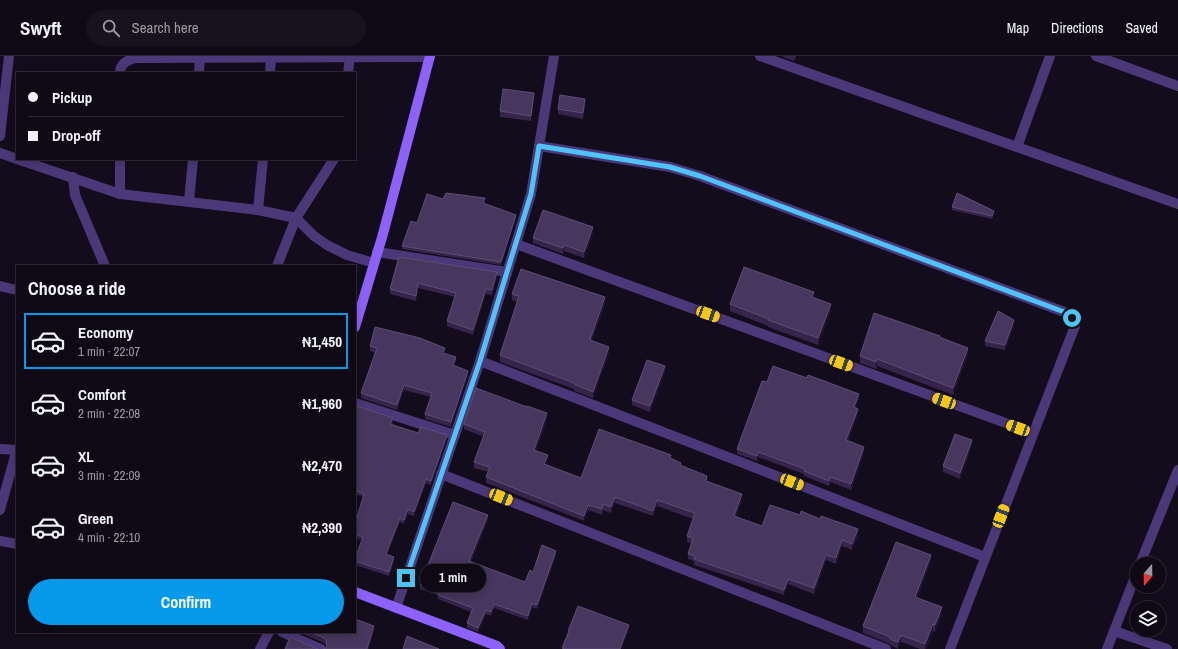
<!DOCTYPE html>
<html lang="en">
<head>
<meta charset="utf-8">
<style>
  body { margin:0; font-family:"Archivo Narrow",sans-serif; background:#17121e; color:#f1f3f6; height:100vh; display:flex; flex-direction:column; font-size:15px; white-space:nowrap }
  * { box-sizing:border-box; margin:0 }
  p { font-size:13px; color:#9b9aa0 }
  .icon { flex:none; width:22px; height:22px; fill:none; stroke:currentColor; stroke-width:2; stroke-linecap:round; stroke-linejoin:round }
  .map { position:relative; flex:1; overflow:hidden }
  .panel { position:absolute; left:16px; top:209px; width:340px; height:368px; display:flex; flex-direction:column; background:#0e0915; border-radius:0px; box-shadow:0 2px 10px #0003,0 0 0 1px #2e2a34 }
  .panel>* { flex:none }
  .guide { position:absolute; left:16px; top:16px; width:340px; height:88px; border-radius:0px; box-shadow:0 2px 10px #0003,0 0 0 1px #2e2a34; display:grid; align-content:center; height:88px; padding:0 12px; background:#0e0915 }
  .needle { width:26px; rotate:200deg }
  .fabs { position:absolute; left:1130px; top:501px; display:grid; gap:8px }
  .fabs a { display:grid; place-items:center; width:36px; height:36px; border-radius:50%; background:#0e0915; box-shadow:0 2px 10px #0003,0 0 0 1px #2e2a34; font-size:20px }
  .end { position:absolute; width:18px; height:18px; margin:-9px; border:5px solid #4fc3f7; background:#111; box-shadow:0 0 0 2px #111 }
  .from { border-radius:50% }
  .bubble { position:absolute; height:28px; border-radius:14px; background:#0e0915; box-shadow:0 2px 10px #0003,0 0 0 1px #2e2a34; font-size:13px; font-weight:700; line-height:28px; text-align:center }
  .car { position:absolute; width:12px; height:24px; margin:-12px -6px; border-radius:5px; box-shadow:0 0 3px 1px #0007; background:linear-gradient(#f5c518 24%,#345 0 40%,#f5c518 0 76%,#345 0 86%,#f5c518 0) }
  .guide b { display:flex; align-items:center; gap:14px; height:38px; font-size:15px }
  .guide b+b { border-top:1px solid #2e2a34 }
  .guide i { width:10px; height:10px; background:#f1f3f6 }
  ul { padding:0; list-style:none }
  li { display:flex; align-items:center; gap:12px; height:56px; margin:0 8px 6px; padding:0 4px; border:2px solid transparent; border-radius:0px }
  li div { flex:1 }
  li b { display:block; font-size:15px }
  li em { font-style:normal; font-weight:700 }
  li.selected { border-color:#0799ea }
  li>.icon { width:36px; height:36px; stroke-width:1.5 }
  h2 { padding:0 12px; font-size:18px; line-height:48px }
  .action { display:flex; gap:8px; margin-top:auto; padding:8px 12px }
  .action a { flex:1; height:46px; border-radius:24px; background:#0799ea; color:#fff; font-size:16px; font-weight:700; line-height:46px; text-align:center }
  header { display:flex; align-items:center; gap:24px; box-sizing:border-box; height:56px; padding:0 20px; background:#0e0915; border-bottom:1px solid #2e2a34 }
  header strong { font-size:19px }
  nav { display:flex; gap:22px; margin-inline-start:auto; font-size:14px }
  .search { width:280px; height:36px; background:#17121e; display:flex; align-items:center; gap:10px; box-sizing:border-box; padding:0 14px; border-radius:22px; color:#9b9aa0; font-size:15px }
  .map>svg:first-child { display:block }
</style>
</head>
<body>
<header>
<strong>Swyft</strong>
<div class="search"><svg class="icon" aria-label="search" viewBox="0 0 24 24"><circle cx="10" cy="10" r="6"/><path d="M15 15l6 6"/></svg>Search here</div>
<nav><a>Map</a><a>Directions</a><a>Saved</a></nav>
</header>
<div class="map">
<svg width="1178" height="593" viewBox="0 0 1178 593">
  <rect width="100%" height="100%" fill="#130c1c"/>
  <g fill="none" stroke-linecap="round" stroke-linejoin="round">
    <g stroke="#4b3879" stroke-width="10">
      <path d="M 760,0 L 1178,148"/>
      <path d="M 1096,0 L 1178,30"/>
      <path d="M 120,17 C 120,7 128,4 136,2 L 430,1"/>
      <path d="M 199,17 L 200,1"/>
      <path d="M 270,17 L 271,1"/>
      <path d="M 348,17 L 350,1"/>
      <path d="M 0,80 L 9,0"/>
      <path d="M 539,90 L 670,111 L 700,120 L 1067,257 L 1072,263 L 1075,270 L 950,593"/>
      <path d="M 1017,91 L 1050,0"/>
      <path d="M 0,97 L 17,103"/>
      <path d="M 17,103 L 120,138 L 258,154 L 296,162 L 314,180 L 327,189 L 347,199 L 374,207"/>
      <path d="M 73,121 L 75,139 L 105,210"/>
      <path d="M 120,138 L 120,103"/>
      <path d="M 189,145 L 193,103"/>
      <path d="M 258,154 L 263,103"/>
      <path d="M 516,188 L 1033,377"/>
      <path d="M 377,196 L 507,216"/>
      <path d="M 277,210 L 296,162 L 334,103"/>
      <path d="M 0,230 L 17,234"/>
      <path d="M 480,305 L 985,501"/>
      <path d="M 355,347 L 455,379"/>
      <path d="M 0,393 L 17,394"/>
      <path d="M 441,418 L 886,593"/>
      <path d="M 0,454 L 17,393"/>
      <path d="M 0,485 L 17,488"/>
      <path d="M 1140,508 L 1178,414"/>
      <path d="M 396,552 L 480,305 L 531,138 L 554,0"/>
      <path d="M 1114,575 L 1167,593"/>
      <path d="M 282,576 L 321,593"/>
      <path d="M 260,593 L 269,576"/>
      <path d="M 1107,593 L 1137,516"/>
    </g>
    <g stroke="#8d62fa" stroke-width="10">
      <path d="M 355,271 L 383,178 L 430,0"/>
      <path d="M 355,536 L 497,590 L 500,593"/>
    </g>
  </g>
  <g fill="#36244a">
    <path d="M 783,0 L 796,0 L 794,5 L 783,1 Z"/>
    <path d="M 534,43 L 531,65 L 500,61 L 500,55 Z"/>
    <path d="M 585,49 L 583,63 L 558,58 L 558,53 Z"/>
    <path d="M 443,143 L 485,145 L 484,148 L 516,162 L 501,209 L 402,193 L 402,190 L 417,167 Z"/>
    <path d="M 952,151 L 994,158 L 992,163 L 952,154 Z"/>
    <path d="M 593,177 L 584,202 L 564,195 L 563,198 L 533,187 L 533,182 Z"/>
    <path d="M 399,201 L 497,221 L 492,239 L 486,238 L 473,279 L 447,270 L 447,265 L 455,241 L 418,232 L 416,245 L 390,238 L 390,233 Z"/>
    <path d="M 512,238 L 605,248 L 592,284 L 609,297 L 593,342 L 574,335 L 574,333 L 500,306 L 500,299 L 517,246 L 512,244 Z"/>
    <path d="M 814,242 L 831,255 L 818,289 L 768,271 L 768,270 L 730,255 L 730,248 Z"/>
    <path d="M 1014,270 L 1005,294 L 985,290 L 985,285 Z"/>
    <path d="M 940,281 L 968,299 L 953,339 L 877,310 L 876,313 L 860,307 L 860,300 Z"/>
    <path d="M 370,290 L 445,297 L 456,306 L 454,309 L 468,319 L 451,371 L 425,363 L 425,358 L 431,341 L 404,334 L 397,354 L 361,342 L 361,337 L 375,297 L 370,295 Z"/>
    <path d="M 665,316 L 650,356 L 632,349 L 632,344 Z"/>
    <path d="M 859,343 L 855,352 L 858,358 L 848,385 L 864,396 L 851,434 L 830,426 L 829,430 L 804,420 L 804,418 L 758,401 L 757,405 L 737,398 L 737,393 Z"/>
    <path d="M 355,357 L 393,366 L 392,368 L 418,377 L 447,383 L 431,429 L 426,427 L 414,460 L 408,458 L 404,468 L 400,466 L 387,498 L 394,505 L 389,520 L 355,509 L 355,503 L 362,484 L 355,482 L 356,477 L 355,477 L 355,468 L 363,441 L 355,438 Z"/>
    <path d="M 547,363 L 536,395 L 548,405 L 546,408 L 581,422 L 671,403 L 707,425 L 742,444 L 736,461 L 762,470 L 800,459 L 858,479 L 852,494 L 842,490 L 836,508 L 826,504 L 814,538 L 788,528 L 784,539 L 694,509 L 694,505 L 688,503 L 688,498 L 692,487 L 687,486 L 687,480 L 693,463 L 657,450 L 653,460 L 615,447 L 611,457 L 603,454 L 602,459 L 588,454 L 584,465 L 486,427 L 486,421 L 488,416 L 474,412 L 474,406 L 484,381 L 464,373 L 464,368 Z"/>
    <path d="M 972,389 L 960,423 L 943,416 L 943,410 Z"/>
    <path d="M 488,463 L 471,506 L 525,526 L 533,516 L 556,499 L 537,553 L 532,551 L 528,564 L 494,552 L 491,560 L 486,558 L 478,576 L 467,572 L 467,567 L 471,556 L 438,543 L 438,539 L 420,533 L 420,529 Z"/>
    <path d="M 931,505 L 917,542 L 942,558 L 935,576 L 933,575 L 926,593 L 920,593 L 901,586 L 898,593 L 892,590 L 888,587 L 863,577 L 863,570 Z"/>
    <path d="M 374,575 L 325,593 L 327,590 L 324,587 L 298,576 L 355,576 Z"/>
  </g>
  <g fill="#20132f">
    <path d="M 534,37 L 534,43 L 531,65 L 531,60 Z"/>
    <path d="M 585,43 L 585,49 L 583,63 L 583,57 Z"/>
    <path d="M 516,159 L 516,162 L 501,209 L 501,206 Z"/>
    <path d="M 593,171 L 593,177 L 584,202 L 584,196 Z"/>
    <path d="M 564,189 L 564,195 L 563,198 L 563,192 Z"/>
    <path d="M 497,216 L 497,221 L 492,239 L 492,234 Z"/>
    <path d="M 418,227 L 418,232 L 416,245 L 416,240 Z"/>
    <path d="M 486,233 L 486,238 L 473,279 L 473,274 Z"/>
    <path d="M 605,241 L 605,248 L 590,290 L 590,284 Z"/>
    <path d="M 831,248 L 831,255 L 818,289 L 818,282 Z"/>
    <path d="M 1014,264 L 1014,270 L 1005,294 L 1005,289 Z"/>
    <path d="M 609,291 L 609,297 L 593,342 L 593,336 Z"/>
    <path d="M 968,292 L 968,299 L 953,339 L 953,332 Z"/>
    <path d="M 456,301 L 456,306 L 453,313 L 453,309 Z"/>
    <path d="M 877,303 L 877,310 L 876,313 L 876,306 Z"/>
    <path d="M 665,310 L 665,316 L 650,356 L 650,350 Z"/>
    <path d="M 468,315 L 468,319 L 451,371 L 451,366 Z"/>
    <path d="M 404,329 L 404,334 L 397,354 L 397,349 Z"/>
    <path d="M 859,338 L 859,343 L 854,357 L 854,351 Z"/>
    <path d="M 858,353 L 858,358 L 846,390 L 846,384 Z"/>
    <path d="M 547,357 L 547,363 L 534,400 L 534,394 Z"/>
    <path d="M 447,379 L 447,383 L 431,429 L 431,425 Z"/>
    <path d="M 972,384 L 972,389 L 960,423 L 960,417 Z"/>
    <path d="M 864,391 L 864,396 L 851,434 L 851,428 Z"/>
    <path d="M 758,396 L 758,401 L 757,405 L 757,400 Z"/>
    <path d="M 548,399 L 548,405 L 544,413 L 544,408 Z"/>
    <path d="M 830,421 L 830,426 L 829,430 L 829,425 Z"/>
    <path d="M 426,423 L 426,427 L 414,460 L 414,456 Z"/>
    <path d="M 742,438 L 742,444 L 734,466 L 734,460 Z"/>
    <path d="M 615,441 L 615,447 L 611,457 L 611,451 Z"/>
    <path d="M 657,444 L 657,450 L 653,460 L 653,455 Z"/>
    <path d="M 603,448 L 603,454 L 602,459 L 602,453 Z"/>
    <path d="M 588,449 L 588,454 L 584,465 L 584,460 Z"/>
    <path d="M 408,453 L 408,458 L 404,468 L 404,464 Z"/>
    <path d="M 488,459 L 488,463 L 469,509 L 469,505 Z"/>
    <path d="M 400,462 L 400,466 L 386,502 L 386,498 Z"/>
    <path d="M 858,473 L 858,479 L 852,494 L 852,488 Z"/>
    <path d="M 842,484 L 842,490 L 836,508 L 836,502 Z"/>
    <path d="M 556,495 L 556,499 L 537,553 L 537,549 Z"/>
    <path d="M 826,499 L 826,504 L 814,538 L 814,532 Z"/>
    <path d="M 931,499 L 931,505 L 915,548 L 915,541 Z"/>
    <path d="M 394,501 L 394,505 L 389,520 L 389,516 Z"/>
    <path d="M 788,523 L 788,528 L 784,539 L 784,534 Z"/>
    <path d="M 532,547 L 532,551 L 528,564 L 528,560 Z"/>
    <path d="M 494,548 L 494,552 L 491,560 L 491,556 Z"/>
    <path d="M 942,551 L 942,558 L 935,576 L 935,569 Z"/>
    <path d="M 486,554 L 486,558 L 478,576 L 478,572 Z"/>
    <path d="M 933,568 L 933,575 L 926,593 L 925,593 L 925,588 Z"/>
    <path d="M 629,569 L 629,573 L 621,593 L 620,593 Z"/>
    <path d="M 374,570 L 374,575 L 369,593 L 367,593 Z"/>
    <path d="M 901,579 L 901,586 L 898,593 L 898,586 Z"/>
  </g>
  <g fill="#47365d" stroke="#5f4d76">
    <path d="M 503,33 L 534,37 L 531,60 L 500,55 Z"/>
    <path d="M 560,39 L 585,43 L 583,57 L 558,53 Z"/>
    <path d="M 446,137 L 485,142 L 483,147 L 516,159 L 501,206 L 402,190 L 411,165 L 417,167 L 427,138 L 443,143 Z"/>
    <path d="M 957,137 L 994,155 L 992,160 L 952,151 Z"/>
    <path d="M 543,154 L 593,171 L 584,196 L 564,189 L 563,192 L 533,182 Z"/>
    <path d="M 399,201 L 497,216 L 492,234 L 486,233 L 473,274 L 447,265 L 456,237 L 418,227 L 416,240 L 390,233 Z"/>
    <path d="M 744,211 L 814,236 L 812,241 L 831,248 L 818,282 L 768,264 L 769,263 L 730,248 Z"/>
    <path d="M 521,213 L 605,241 L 590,284 L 609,291 L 593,336 L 574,328 L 574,327 L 500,299 L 519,240 L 512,238 Z"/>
    <path d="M 998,255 L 1014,264 L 1005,289 L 985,285 Z"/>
    <path d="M 874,257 L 940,280 L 939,281 L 968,292 L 953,332 L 877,303 L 876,306 L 860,300 Z"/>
    <path d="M 375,271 L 420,282 L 445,292 L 443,297 L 456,301 L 453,309 L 468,315 L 451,366 L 425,358 L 432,337 L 404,329 L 397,349 L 361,337 L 377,292 L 370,290 Z"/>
    <path d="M 647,304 L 665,310 L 650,350 L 632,344 Z"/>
    <path d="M 773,310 L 807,322 L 808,319 L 859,338 L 854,351 L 858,353 L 846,384 L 864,391 L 851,428 L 830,421 L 829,425 L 804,415 L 805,413 L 758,396 L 757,400 L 737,393 L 762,325 L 767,326 Z"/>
    <path d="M 476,332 L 527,351 L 527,350 L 547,357 L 534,394 L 548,399 L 544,408 L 581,422 L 599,373 L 671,399 L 670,402 L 681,407 L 680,409 L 707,420 L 706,425 L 742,438 L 734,460 L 762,470 L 770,449 L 800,459 L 801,455 L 820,463 L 821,460 L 858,473 L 852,488 L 842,484 L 836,502 L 826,499 L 814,532 L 788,523 L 784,534 L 694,503 L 695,500 L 688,498 L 693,482 L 687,480 L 695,457 L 657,444 L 653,455 L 615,441 L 611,451 L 603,448 L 602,453 L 588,449 L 584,460 L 486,421 L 490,411 L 474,406 L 485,376 L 464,368 Z"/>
    <path d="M 357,350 L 393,362 L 390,368 L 418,377 L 421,371 L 447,379 L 431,425 L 426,423 L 414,456 L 408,453 L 404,464 L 400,462 L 386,498 L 394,501 L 389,516 L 355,505 L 355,503 L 363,481 L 355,478 L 357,474 L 355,473 L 355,468 L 364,438 L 355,434 L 355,357 Z"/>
    <path d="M 955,378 L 972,384 L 960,417 L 943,410 Z"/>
    <path d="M 453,446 L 488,459 L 469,505 L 525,526 L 530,514 L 533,516 L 542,489 L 556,495 L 537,549 L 532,547 L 528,560 L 494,548 L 491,556 L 486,554 L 478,572 L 467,567 L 473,552 L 438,539 L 439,535 L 420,529 Z"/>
    <path d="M 896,486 L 931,499 L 915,541 L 942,551 L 935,569 L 933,568 L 925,588 L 901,579 L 898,586 L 892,584 L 888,580 L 863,570 Z"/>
    <path d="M 578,550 L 629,569 L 620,593 L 565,593 L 562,592 L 569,575 L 568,575 Z"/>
    <path d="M 355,563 L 374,570 L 367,593 L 323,593 L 325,593 L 327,590 L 326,584 L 324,582 L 311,576 L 355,576 Z"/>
    <path d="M 407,580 L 439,593 L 403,593 Z"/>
    <path d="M 290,581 L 318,593 L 285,593 Z"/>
  </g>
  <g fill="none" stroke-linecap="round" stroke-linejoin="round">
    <path stroke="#4fc3f7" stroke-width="5" d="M 406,522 L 480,305 L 507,216 L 531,138 L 539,90 L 670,111 L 700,120 L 1067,257 L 1072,262"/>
  </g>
</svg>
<div class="fabs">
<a><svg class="needle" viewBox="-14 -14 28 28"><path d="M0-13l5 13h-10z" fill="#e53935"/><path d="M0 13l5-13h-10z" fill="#9b9aa0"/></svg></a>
<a><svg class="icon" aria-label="layers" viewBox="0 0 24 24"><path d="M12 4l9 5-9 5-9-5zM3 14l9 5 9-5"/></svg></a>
</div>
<i class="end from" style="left:1072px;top:262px"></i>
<i class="end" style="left:406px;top:522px"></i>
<div class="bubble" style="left:420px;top:508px;width:66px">1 min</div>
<i class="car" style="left:708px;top:258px;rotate:110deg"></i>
<i class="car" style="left:841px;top:307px;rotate:110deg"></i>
<i class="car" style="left:944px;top:345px;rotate:290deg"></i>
<i class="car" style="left:1018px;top:372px;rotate:290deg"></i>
<i class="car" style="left:792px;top:426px;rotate:111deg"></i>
<i class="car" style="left:501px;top:441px;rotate:112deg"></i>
<i class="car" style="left:1001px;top:460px;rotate:21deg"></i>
<div class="guide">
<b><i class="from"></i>Pickup</b>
<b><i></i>Drop-off</b>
</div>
<section class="panel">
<h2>Choose a ride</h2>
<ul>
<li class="selected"><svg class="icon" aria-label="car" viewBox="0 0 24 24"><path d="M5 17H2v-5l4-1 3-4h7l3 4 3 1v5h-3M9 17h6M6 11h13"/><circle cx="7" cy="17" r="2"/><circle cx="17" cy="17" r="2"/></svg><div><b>Economy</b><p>1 min · 22:07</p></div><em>₦1,450</em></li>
<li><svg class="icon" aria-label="car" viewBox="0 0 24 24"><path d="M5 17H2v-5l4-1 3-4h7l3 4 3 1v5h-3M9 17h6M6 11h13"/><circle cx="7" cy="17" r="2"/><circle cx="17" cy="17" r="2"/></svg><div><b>Comfort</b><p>2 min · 22:08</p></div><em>₦1,960</em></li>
<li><svg class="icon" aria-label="car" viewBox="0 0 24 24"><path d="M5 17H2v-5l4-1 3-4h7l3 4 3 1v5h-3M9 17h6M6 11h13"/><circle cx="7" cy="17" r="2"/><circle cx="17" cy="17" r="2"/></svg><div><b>XL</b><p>3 min · 22:09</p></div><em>₦2,470</em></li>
<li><svg class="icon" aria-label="car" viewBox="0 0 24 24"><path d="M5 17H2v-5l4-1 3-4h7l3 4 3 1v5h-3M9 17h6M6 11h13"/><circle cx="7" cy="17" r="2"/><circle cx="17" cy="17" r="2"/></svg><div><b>Green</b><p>4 min · 22:10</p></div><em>₦2,390</em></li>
</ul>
<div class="action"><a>Confirm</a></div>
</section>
</div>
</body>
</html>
